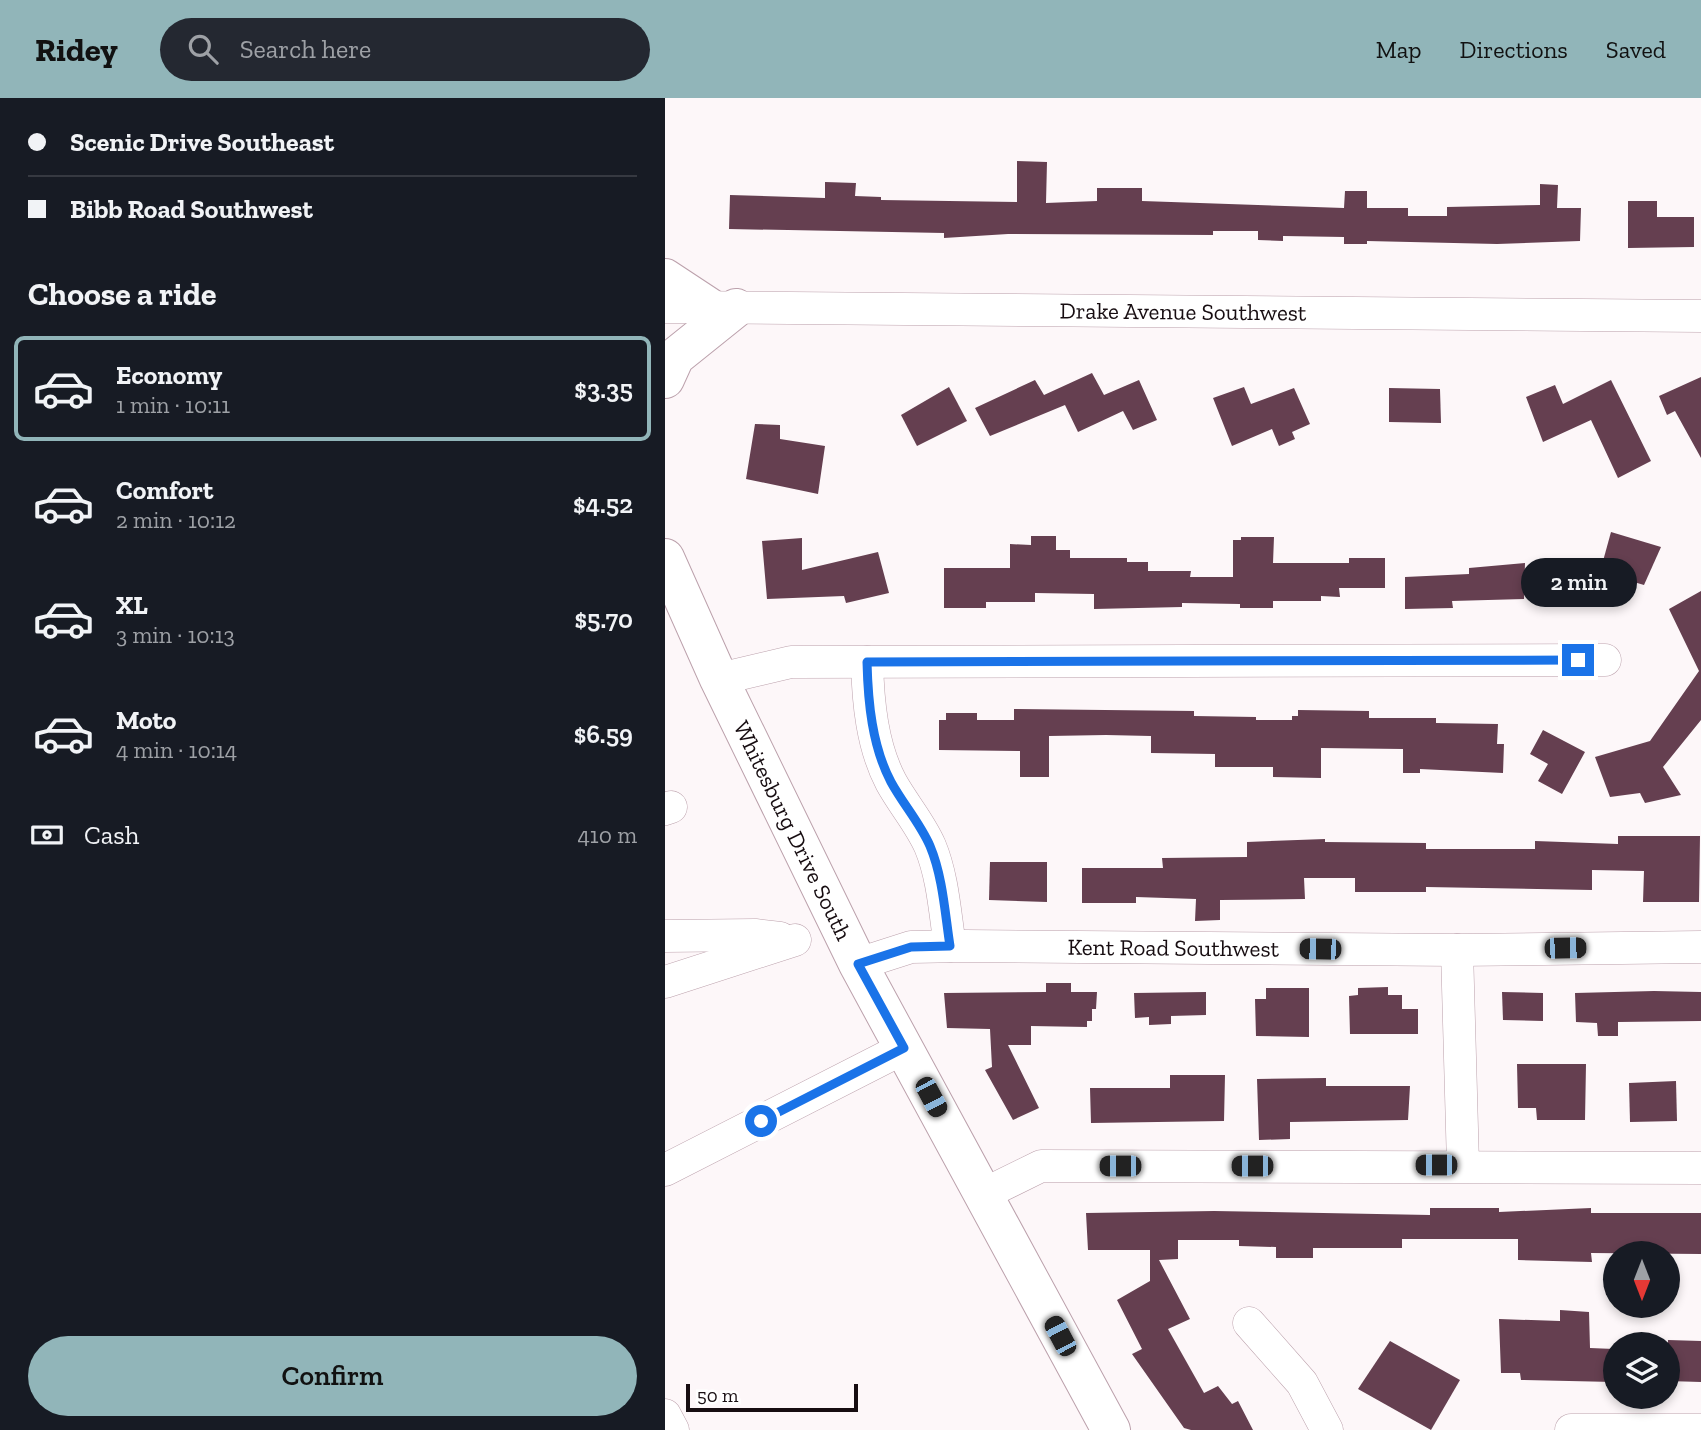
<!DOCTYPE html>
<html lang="en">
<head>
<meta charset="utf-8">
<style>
  body { margin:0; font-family:"Zilla Slab",serif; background:#242831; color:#f1f3f6; height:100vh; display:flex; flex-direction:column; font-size:26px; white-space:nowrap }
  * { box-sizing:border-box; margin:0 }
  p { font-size:23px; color:#9ea1a6 }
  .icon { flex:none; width:38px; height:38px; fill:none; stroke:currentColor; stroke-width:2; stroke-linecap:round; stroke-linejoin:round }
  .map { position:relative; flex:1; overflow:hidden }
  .drawer { display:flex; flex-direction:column; background:#171b24; width:665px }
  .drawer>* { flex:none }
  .hud { display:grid; align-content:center; height:154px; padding:0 28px; background:#171b24 }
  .needle { width:46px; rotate:180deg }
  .buttons { position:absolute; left:938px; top:1143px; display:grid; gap:14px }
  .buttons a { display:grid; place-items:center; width:77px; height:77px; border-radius:50%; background:#171b24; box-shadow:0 4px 10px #0003; font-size:35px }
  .scale { position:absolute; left:21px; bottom:18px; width:172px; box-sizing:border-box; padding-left:7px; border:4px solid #170d11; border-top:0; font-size:19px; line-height:24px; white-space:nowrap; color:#170d11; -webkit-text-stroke:5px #fff; paint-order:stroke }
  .end { position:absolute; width:32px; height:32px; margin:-16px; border:9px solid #1a73e8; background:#fff; box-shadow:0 0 0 4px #fff }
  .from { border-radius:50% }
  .bubble { position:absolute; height:49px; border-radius:24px; background:#171b24; box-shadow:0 4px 10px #0003; font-size:23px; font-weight:600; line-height:49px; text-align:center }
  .car { position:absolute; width:21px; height:42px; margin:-21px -10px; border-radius:9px; box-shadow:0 0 5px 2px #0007; background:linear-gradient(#222 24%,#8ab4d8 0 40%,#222 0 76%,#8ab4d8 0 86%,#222 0) }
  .hud b { display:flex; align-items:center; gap:24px; height:66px; font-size:26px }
  .hud b+b { border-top:2px solid #363941 }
  .hud i { width:18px; height:18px; background:#f1f3f6 }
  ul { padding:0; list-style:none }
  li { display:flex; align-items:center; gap:21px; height:105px; margin:0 14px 10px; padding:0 14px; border:4px solid transparent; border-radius:10px }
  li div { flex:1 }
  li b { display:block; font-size:26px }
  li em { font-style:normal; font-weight:600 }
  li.selected { border-color:#91b5b9 }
  li>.icon { width:63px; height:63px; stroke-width:1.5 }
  h2 { padding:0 28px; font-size:32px; line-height:84px }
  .pay { display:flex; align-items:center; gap:18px; height:77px; padding:0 28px; font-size:26px }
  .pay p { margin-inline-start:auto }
  .primary-button { display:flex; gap:14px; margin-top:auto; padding:14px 28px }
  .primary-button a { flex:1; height:80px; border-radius:42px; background:#91b5b9; color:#111; font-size:28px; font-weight:600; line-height:80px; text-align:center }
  header { display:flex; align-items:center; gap:42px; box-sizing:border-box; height:98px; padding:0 35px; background:#91b5b9; color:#111 }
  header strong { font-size:33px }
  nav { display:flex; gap:38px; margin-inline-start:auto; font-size:24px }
  .search { width:490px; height:63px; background:#242831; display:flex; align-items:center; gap:18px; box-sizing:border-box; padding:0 24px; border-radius:38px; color:#9ea1a6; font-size:26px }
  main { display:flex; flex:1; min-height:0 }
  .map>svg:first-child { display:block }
</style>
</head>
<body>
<header>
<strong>Ridey</strong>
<div class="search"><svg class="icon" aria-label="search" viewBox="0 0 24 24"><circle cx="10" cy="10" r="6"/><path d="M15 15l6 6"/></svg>Search here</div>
<nav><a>Map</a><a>Directions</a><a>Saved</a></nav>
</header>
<main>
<section class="drawer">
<div class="hud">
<b><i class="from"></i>Scenic Drive Southeast</b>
<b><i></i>Bibb Road Southwest</b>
</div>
<h2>Choose a ride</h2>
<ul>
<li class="selected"><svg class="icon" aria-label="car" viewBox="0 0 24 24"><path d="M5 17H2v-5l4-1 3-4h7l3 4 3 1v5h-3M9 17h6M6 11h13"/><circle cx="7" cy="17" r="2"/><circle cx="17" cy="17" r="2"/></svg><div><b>Economy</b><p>1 min · 10:11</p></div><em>$3.35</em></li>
<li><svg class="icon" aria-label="car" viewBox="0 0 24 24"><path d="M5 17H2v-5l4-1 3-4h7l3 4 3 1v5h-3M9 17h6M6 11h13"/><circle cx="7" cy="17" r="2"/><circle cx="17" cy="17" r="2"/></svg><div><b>Comfort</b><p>2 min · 10:12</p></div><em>$4.52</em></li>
<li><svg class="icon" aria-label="car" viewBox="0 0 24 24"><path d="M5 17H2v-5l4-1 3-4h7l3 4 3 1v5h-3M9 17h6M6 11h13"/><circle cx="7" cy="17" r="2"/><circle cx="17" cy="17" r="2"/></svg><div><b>XL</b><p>3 min · 10:13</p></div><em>$5.70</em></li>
<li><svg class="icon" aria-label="car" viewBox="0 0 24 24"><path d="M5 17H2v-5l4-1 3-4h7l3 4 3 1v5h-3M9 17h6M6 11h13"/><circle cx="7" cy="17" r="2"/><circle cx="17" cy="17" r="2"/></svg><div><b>Moto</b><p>4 min · 10:14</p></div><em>$6.59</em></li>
</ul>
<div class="pay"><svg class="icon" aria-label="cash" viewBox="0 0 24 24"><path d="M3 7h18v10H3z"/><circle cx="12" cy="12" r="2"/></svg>Cash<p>410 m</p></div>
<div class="primary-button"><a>Confirm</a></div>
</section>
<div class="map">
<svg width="1036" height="1332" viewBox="0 0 1036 1332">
  <rect width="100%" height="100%" fill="#fdf7f9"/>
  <g fill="#653f50">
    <path d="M 352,63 L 382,64 L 381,105 L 432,103 L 432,90 L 477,90 L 477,103 L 679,110 L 680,93 L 702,93 L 702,110 L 743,110 L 743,118 L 782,118 L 782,109 L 875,107 L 875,86 L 893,87 L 892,110 L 916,110 L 915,143 L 832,146 L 702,143 L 702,146 L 679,146 L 679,139 L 618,138 L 618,143 L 593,142 L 593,133 L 548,133 L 548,137 L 343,136 L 279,140 L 279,135 L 64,131 L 65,97 L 160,100 L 160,84 L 191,85 L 190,98 L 216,99 L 216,102 L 352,104 Z"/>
    <path d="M 963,103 L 992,103 L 992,119 L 1029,119 L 1029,149 L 963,150 Z"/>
    <path d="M 427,275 L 439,297 L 474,282 L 492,322 L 468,332 L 458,313 L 413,334 L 400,307 L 325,338 L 310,310 L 370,282 L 379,297 Z"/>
    <path d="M 1036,279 L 1036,360 L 1010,313 L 1002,317 L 994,298 Z"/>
    <path d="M 946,282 L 986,363 L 953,380 L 926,322 L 878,344 L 861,299 L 890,287 L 898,306 Z"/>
    <path d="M 284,289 L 302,323 L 252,348 L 236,317 Z"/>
    <path d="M 579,289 L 586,306 L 629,290 L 645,326 L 627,334 L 630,341 L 614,348 L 607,331 L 567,348 L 548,300 Z"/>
    <path d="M 724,290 L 775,291 L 776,325 L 724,324 Z"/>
    <path d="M 90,326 L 115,327 L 115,341 L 160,348 L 153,396 L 81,381 Z"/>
    <path d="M 946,434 L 996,449 L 979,487 L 935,474 Z"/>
    <path d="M 366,438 L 391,438 L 391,452 L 405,452 L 405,460 L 462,460 L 462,464 L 483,464 L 483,473 L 526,473 L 525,479 L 568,479 L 568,442 L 576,442 L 576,439 L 609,439 L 608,465 L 684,465 L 684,460 L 720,460 L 720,490 L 674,490 L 675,499 L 656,498 L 656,503 L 608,503 L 608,510 L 575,510 L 575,506 L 517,505 L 517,509 L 429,511 L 429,496 L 370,495 L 370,504 L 321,504 L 321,510 L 279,510 L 279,470 L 345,470 L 345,446 L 366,447 Z"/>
    <path d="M 137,440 L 137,472 L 213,454 L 224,495 L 181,505 L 179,498 L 102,501 L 97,443 Z"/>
    <path d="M 860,465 L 859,501 L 787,503 L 788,510 L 740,511 L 740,479 L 804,476 L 804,470 Z"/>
    <path d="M 1036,493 L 1036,622 L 998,669 L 1016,697 L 980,705 L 975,695 L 945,699 L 930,659 L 985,643 L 1034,573 L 1004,511 Z"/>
    <path d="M 349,611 L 529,613 L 529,618 L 591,619 L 591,622 L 627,622 L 627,618 L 633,618 L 633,612 L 704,613 L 704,620 L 771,620 L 771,625 L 833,626 L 832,646 L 839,646 L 838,675 L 755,671 L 755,675 L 738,675 L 738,651 L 656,650 L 656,680 L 608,679 L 608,669 L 550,669 L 550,656 L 486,655 L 486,638 L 441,637 L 384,638 L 384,679 L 355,679 L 355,653 L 274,652 L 274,622 L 281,622 L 281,615 L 312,615 L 312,622 L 349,622 Z"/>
    <path d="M 878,632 L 920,654 L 897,696 L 873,683 L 883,666 L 865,656 Z"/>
    <path d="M 953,738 L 1035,738 L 1034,804 L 978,804 L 979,773 L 927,772 L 927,792 L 761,789 L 761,794 L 690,794 L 690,780 L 639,780 L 640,801 L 555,802 L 555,822 L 530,823 L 531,801 L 471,799 L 471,805 L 417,805 L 417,770 L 498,770 L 497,760 L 582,759 L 582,744 L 660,741 L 660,744 L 761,745 L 761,751 L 870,751 L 870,743 L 953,746 Z"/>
    <path d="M 325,764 L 382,764 L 382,804 L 324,802 Z"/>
    <path d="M 381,885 L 406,885 L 406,894 L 432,894 L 431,911 L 427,911 L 427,923 L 422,923 L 422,929 L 366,928 L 366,947 L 343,947 L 374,1010 L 348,1022 L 320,972 L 327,969 L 325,931 L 282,930 L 279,895 L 381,894 Z"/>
    <path d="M 723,889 L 723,897 L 737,897 L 737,911 L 753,911 L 753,936 L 685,936 L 684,898 L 693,897 L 693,890 Z"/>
    <path d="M 601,890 L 644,890 L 644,939 L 591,938 L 590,901 L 601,901 Z"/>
    <path d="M 989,893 L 1036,894 L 1036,923 L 953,924 L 953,938 L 933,938 L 932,925 L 911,924 L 910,895 Z"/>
    <path d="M 541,894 L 541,917 L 506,918 L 506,926 L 484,927 L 484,919 L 470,920 L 469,895 Z"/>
    <path d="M 837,894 L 878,895 L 878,923 L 838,922 Z"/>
    <path d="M 852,966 L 921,966 L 920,1022 L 872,1022 L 871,1010 L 853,1010 Z"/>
    <path d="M 505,977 L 560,977 L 559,1023 L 426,1025 L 425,990 L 505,990 Z"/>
    <path d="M 661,980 L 661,988 L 745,988 L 743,1022 L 625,1024 L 625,1041 L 594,1042 L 592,981 Z"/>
    <path d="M 1011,983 L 1012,1023 L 965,1024 L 964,985 Z"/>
    <path d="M 765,1110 L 834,1110 L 834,1114 L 926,1110 L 926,1115 L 1036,1115 L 1036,1156 L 926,1155 L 927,1164 L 853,1162 L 853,1141 L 737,1141 L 737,1150 L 648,1150 L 648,1160 L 611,1160 L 611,1149 L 574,1148 L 574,1142 L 513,1142 L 513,1161 L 494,1162 L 525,1221 L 503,1231 L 539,1295 L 553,1288 L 567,1306 L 573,1303 L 588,1332 L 526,1332 L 519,1330 L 467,1256 L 477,1251 L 452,1202 L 485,1183 L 485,1152 L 423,1152 L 421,1115 L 549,1113 L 765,1117 Z"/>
    <path d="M 895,1212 L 924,1214 L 925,1250 L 949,1251 L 949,1284 L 856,1282 L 855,1275 L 836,1275 L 834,1221 L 895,1223 Z"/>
    <path d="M 1003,1242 L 1036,1243 L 1036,1284 L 1003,1283 Z"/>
    <path d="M 725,1243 L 795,1282 L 766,1332 L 693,1291 Z"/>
  </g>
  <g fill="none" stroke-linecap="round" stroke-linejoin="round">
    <g stroke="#bca1ac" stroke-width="33">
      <g id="minor">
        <path id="s1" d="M 0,209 L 1036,218"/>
        <path d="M 202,564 C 203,604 207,648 226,684 C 238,706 255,725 265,748 C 278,779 280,816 285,848"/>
        <path d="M 54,581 L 126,564 L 940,562"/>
        <path d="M 0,711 L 6,709"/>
        <path d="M 0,838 L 90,837 L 115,840"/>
        <path d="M 792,852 L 798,1067"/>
        <path id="s2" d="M 193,866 L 246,849 L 300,848 L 792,852 L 1036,849"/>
        <path d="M 0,884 L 130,842"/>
        <path d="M 0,1072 L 239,950"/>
        <path d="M 319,1096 L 376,1068 L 1036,1070"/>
        <path d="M 584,1225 L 637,1285 L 662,1332"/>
        <path d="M 0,1317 L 8,1332"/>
        <path d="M 906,1332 L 1036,1332"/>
      </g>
    </g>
    <g stroke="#bca1ac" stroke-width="40">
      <g id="major">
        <path d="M 0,180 L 44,209"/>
        <path d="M 0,281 L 10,259 L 71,210"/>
        <path id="s3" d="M 0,460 L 54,581 L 193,866 L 446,1332"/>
      </g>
    </g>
    <use href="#minor" stroke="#fff" stroke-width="32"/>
    <use href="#major" stroke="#fff" stroke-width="38"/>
  </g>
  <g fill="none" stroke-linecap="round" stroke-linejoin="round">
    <path stroke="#1a73e8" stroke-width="9" d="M 96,1023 L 239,950 L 193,866 L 246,849 L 285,848 C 280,816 278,779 265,748 C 255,725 238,706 226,684 C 207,648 203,604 202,564 L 913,562"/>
  </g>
  <g text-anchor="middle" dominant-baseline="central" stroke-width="7" stroke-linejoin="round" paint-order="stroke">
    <g font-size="23" fill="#170d11" stroke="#fff">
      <text stroke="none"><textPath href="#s1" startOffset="518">Drake Avenue Southwest</textPath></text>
      <text stroke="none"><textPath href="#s3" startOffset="301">Whitesburg Drive South</textPath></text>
      <text stroke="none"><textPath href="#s2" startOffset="318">Kent Road Southwest</textPath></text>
    </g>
  </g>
</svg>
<div class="buttons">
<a><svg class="needle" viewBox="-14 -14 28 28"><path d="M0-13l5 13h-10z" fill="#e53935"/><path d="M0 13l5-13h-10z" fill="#9ea1a6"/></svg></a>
<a><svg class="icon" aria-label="layers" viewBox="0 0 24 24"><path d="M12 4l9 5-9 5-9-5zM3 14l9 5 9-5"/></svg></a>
</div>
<div class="scale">50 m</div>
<i class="end from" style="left:96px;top:1023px"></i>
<i class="end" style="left:913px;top:562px"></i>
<div class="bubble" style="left:856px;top:460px;width:116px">2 min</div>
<i class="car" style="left:900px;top:850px;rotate:89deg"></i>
<i class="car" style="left:655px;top:851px;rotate:271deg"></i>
<i class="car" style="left:266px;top:999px;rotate:152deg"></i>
<i class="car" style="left:771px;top:1067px;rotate:270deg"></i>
<i class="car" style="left:455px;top:1068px;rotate:270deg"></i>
<i class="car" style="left:587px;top:1068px;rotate:270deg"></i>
<i class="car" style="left:395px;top:1238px;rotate:332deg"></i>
</div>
</main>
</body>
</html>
